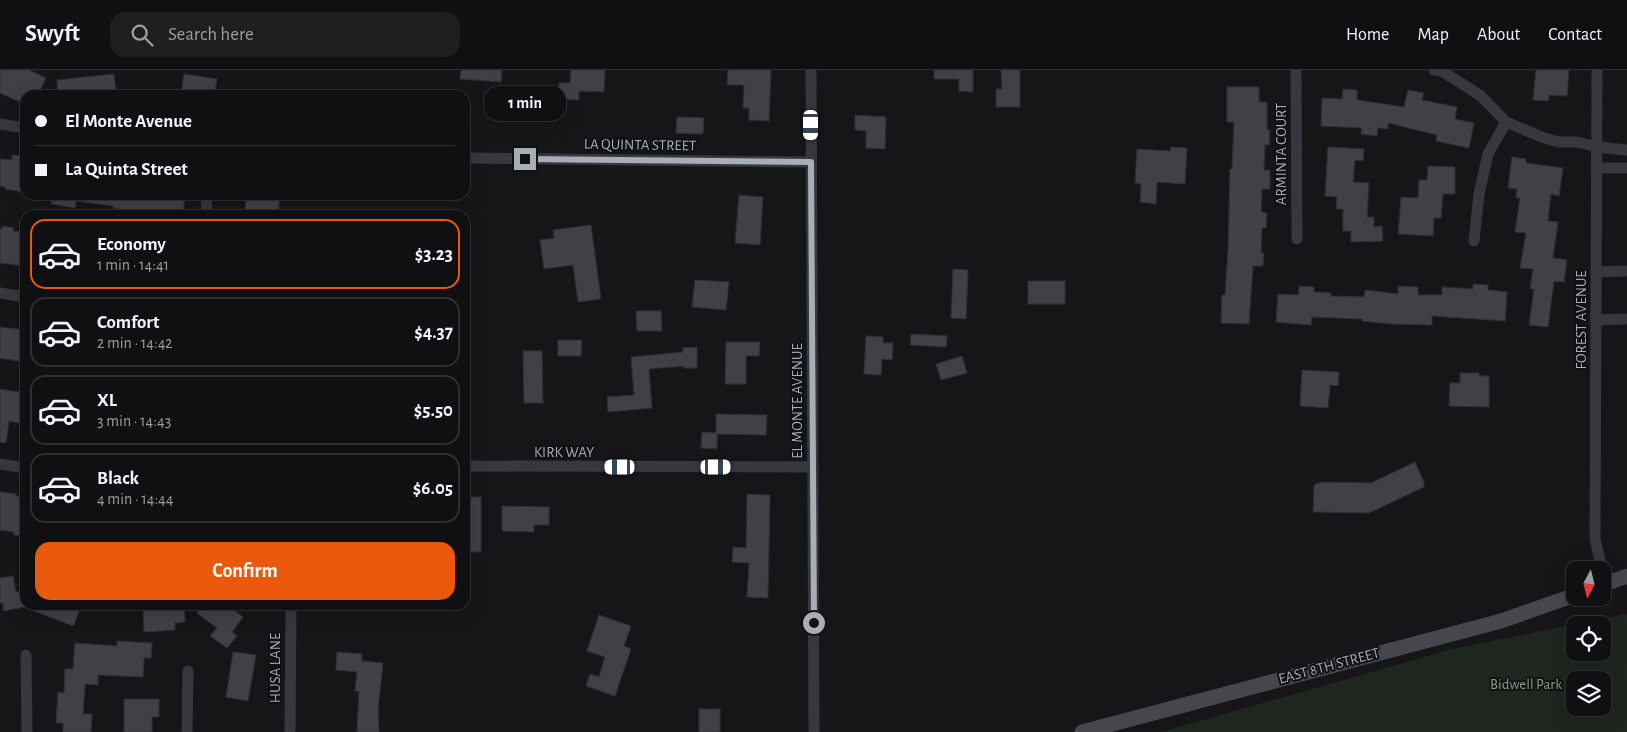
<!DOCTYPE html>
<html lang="en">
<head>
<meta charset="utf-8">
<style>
  body { margin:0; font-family:"Alegreya Sans",sans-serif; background:#1e1e20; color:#f1f3f6; height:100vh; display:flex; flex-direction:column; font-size:19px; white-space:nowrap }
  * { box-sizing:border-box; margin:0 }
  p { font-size:16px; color:#9c9d9f }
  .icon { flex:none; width:28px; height:28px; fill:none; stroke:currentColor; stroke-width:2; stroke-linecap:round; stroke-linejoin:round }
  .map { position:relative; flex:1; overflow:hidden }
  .sheet { position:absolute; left:20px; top:140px; width:450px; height:400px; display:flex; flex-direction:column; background:#101012; border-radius:15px; box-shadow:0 5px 20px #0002,0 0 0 1px #303032 }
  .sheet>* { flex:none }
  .banner { position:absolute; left:20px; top:20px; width:450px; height:110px; border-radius:15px; box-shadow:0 5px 20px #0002,0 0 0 1px #303032; display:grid; align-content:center; height:110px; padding:0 15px; background:#101012 }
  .needle { width:32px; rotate:187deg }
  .tools { position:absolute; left:1566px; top:491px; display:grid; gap:10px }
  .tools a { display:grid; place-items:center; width:45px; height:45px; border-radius:10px; background:#101012; box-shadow:0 5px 20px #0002,0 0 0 1px #303032; font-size:25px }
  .end { position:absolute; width:22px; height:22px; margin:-11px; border:6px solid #a8adb8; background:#111; box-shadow:0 0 0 2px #111 }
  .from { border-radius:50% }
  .bubble { position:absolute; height:35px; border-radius:15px; background:#101012; box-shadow:0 5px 20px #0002,0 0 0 1px #303032; font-size:16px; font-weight:700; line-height:35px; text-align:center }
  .car { position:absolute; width:15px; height:30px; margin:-15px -8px; border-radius:6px; box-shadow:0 0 4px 1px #0007; background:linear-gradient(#fff 24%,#345 0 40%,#fff 0 76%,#345 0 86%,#fff 0) }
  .banner b { display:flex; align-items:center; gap:18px; height:48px; font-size:19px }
  .banner b+b { border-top:1px solid #303032 }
  .banner i { width:12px; height:12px; background:#f1f3f6 }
  ul { padding:9px 0 0; list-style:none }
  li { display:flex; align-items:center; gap:15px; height:70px; margin:0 10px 8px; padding:0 5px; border:2px solid #303032; border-radius:15px }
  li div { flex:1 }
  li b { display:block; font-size:19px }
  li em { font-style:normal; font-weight:700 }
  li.on { border-color:#ea580c }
  li>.icon { width:45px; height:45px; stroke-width:1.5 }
  .cta { display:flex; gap:10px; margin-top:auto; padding:10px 15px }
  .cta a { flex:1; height:58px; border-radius:15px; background:#ea580c; color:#fff; font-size:20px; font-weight:700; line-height:58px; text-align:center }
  header { display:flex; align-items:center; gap:30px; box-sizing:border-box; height:70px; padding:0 25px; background:#101012; border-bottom:1px solid #303032 }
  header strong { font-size:24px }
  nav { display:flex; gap:28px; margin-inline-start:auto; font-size:18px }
  .search { width:350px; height:45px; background:#1e1e20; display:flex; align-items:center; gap:12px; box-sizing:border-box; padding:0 18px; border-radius:15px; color:#9c9d9f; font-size:19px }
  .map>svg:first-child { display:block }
</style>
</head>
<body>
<header>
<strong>Swyft</strong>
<div class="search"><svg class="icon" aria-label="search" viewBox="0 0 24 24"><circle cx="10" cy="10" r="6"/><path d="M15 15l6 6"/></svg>Search here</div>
<nav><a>Home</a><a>Map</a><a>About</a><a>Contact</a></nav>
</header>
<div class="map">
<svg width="1627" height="662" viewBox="0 0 1627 662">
  <rect width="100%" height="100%" fill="#161618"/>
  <path fill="#1e261f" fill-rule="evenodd" d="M 1627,544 L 1627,662 L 1161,662 L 1452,579 ZM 1575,555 L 1602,555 L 1602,582 L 1575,582 ZM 1575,610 L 1602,610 L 1602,638 L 1575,638 Z"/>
  <g fill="#404145" stroke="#303034">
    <path d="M 0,0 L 29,0 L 46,8 L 38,25 L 25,25 L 25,34 L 0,23 Z"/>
    <path d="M 461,0 L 502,0 L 501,12 L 460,9 Z"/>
    <path d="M 571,0 L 605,0 L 604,22 L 579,21 L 579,30 L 558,29 L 559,13 L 570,13 Z"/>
    <path d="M 728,0 L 771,0 L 769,51 L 749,50 L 749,38 L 743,38 L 744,15 L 727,15 Z"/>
    <path d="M 934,0 L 973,0 L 973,22 L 959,21 L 959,9 L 934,9 Z"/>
    <path d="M 1001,0 L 1020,0 L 1020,37 L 996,37 L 996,19 L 1002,19 Z"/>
    <path d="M 1536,0 L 1569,0 L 1567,26 L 1549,25 L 1548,31 L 1533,30 Z"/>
    <path d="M 114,4 L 116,25 L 58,25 L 57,10 Z"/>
    <path d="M 184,4 L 217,9 L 214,25 L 181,25 Z"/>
    <path d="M 1227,17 L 1259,17 L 1259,32 L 1267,32 L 1267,60 L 1270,60 L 1269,75 L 1265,75 L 1264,100 L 1270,100 L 1270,119 L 1262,119 L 1261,142 L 1267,143 L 1266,158 L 1262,158 L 1261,183 L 1264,183 L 1263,196 L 1253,196 L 1249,254 L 1221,253 L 1222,225 L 1225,225 L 1228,181 L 1230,99 L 1232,99 L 1234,52 L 1227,52 Z"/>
    <path d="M 1343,19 L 1357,20 L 1357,30 L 1404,37 L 1408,20 L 1424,23 L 1422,30 L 1457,37 L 1455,49 L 1474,53 L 1469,78 L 1436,71 L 1437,65 L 1388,53 L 1388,59 L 1378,58 L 1377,66 L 1361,64 L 1362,58 L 1321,56 L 1322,28 L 1342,29 Z"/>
    <path d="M 855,45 L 886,47 L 885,79 L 866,78 L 866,61 L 855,60 Z"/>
    <path d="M 677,47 L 704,48 L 703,64 L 676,63 Z"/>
    <path d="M 1171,77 L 1187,78 L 1185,114 L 1157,112 L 1156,134 L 1140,132 L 1141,114 L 1135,113 L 1137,79 L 1170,81 Z"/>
    <path d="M 1328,77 L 1364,79 L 1363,91 L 1355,90 L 1353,112 L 1369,113 L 1367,147 L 1374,147 L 1374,157 L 1382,156 L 1383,171 L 1351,172 L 1351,161 L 1343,161 L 1343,139 L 1336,139 L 1337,127 L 1325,126 Z"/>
    <path d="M 12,85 L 25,86 L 23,122 L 5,119 L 5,117 L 0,116 L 0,89 L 12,90 Z"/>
    <path d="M 1512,87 L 1526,89 L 1526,93 L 1563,98 L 1559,126 L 1551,124 L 1548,151 L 1558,152 L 1553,188 L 1567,190 L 1564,212 L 1554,211 L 1548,257 L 1529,255 L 1534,219 L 1530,219 L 1533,199 L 1520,198 L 1526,163 L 1515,162 L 1520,128 L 1516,128 L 1517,119 L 1508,118 Z"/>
    <path d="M 1428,96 L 1455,97 L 1455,124 L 1443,124 L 1441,148 L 1434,148 L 1433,166 L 1398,164 L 1401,127 L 1418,128 L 1419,110 L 1427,110 Z"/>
    <path d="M 53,125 L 185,125 L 183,145 L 159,145 L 113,138 L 113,136 L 76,131 L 77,126 L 75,138 L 51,134 Z"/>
    <path d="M 246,125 L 279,125 L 279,145 L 245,145 Z"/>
    <path d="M 739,125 L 763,127 L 760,175 L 735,173 Z"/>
    <path d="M 591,155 L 601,229 L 578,232 L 573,195 L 544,199 L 540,170 L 554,168 L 553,160 Z"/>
    <path d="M 2,156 L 14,158 L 13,161 L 25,163 L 25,196 L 0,193 L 0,159 L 2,159 Z"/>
    <path d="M 953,199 L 968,200 L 966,249 L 951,248 Z"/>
    <path d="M 695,210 L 729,212 L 726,240 L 692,237 Z"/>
    <rect x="1028" y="211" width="37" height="23"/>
    <path d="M 1473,214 L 1488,215 L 1488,220 L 1507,222 L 1505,251 L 1432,246 L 1432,255 L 1391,254 L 1362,251 L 1362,249 L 1312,247 L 1311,255 L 1276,252 L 1278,224 L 1298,225 L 1299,216 L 1314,217 L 1314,222 L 1331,223 L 1331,226 L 1364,227 L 1365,220 L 1398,224 L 1398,216 L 1418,217 L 1418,225 L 1442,225 L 1442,217 L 1473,219 Z"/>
    <path d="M 636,241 L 661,241 L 662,261 L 637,261 Z"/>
    <path d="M 0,257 L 25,260 L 25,292 L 0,288 Z"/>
    <path d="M 911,264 L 947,266 L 946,277 L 910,275 Z"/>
    <path d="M 866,266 L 883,267 L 883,273 L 893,273 L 892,290 L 882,289 L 881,305 L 864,304 Z"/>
    <path d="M 558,270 L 582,270 L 581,286 L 558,286 Z"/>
    <path d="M 726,272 L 760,272 L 759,286 L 746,286 L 746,314 L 725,314 Z"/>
    <path d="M 697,277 L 697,298 L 684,298 L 684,296 L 649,299 L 652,338 L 608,342 L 607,327 L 634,325 L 631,287 L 683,282 L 683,278 Z"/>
    <path d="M 523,281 L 542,281 L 543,333 L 524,333 Z"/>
    <path d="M 962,286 L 967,303 L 941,310 L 936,294 Z"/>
    <path d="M 1302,300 L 1339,302 L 1338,316 L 1330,315 L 1328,338 L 1300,336 Z"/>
    <path d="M 1460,303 L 1479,303 L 1479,306 L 1489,306 L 1489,337 L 1449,336 L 1450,313 L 1460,313 Z"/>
    <path d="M 0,319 L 25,323 L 25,354 L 9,351 L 6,373 L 0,372 Z"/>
    <path d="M 716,344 L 767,345 L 766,365 L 717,364 L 717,379 L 701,378 L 702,362 L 716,363 Z"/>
    <path d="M 1415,392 L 1424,412 L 1424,417 L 1369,443 L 1313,442 L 1314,415 L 1322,412 L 1371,413 Z"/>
    <path d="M 0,422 L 16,424 L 16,426 L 25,428 L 25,466 L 14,465 L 14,462 L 0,460 Z"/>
    <path d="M 747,424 L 770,425 L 768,528 L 747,527 L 749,493 L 732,492 L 733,477 L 746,478 Z"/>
    <rect x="467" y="427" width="14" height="55"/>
    <path d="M 502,436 L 549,437 L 549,455 L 534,455 L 534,462 L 502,461 Z"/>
    <path d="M 13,506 L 16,522 L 22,522 L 24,535 L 82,535 L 73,556 L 24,537 L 4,541 L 3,533 L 0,533 L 0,508 Z"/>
    <path d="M 184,535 L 185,552 L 175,553 L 175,560 L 144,562 L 143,536 Z"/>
    <path d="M 203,535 L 227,535 L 243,547 L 232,562 L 237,566 L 227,578 L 210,566 L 217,558 L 197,543 Z"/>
    <path d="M 599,545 L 631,556 L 624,576 L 631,579 L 615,626 L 586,616 L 590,604 L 599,607 L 605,587 L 587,581 Z"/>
    <path d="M 117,571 L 152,573 L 151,588 L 144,588 L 143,607 L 98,605 L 98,615 L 85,614 L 83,644 L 92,644 L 91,662 L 63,662 L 63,653 L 56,653 L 58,622 L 64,623 L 65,599 L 73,599 L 75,573 L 117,576 Z"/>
    <path d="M 233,582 L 256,585 L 248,631 L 226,627 Z"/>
    <path d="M 337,582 L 362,584 L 362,591 L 383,593 L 378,639 L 379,662 L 357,662 L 359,621 L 355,621 L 357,602 L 336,600 Z"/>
    <path d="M 124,629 L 159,629 L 159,647 L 152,647 L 152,662 L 124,662 Z"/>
    <rect x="699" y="639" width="21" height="23"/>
  </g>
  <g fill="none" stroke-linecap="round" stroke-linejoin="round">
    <g stroke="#37383d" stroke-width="11">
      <path d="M 811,0 L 814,662"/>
      <path d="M 1296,0 L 1297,169"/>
      <path d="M 1434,0 L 1442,1 L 1481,26 L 1506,52 L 1544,68 L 1559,72 L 1577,72 L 1597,77 L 1627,80"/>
      <path d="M 1597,0 L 1595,469 L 1602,500"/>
      <path d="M 0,54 L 25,58"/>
      <path d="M 468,88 L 811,92"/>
      <path d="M 1596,98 L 1627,98"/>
      <path d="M 206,125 L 207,145"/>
      <path d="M 1474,171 L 1479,124 L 1488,84 L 1506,52"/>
      <path d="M 1596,202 L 1627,201"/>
      <path d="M 0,223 L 25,227"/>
      <path d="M 1596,250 L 1627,249"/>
      <path d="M 0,394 L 25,398"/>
      <path d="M 465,396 L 813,397"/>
      <path d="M 26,585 L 27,662"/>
      <path d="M 187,662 L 188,601"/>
      <path d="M 290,662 L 291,535"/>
    </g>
    <g stroke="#45474d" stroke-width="15">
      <path d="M 1602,515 L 1627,506"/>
      <path d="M 1082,662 L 1501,551 L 1575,525"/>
    </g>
  </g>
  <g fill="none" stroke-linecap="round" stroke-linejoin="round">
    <path stroke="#a8adb8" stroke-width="6" d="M 525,89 L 811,92 L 814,553"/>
  </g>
  <g text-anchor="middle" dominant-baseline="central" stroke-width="4" stroke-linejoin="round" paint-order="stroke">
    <g font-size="15" fill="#a8adb8" stroke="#111113">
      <text transform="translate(640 75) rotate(1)">LA QUINTA STREET</text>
      <text transform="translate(1281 84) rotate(-90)">ARMINTA COURT</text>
      <text transform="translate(1581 250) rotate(-90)">FOREST AVENUE</text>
      <text transform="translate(797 331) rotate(-90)">EL MONTE AVENUE</text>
      <text x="564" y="382">KIRK WAY</text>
      <text transform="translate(1329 596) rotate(-15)">EAST 8TH STREET</text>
      <text transform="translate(275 598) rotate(-90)">HUSA LANE</text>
    </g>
    <g font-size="15" fill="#7fa381" stroke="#111113">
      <text x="1526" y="614">Bidwell Park</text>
    </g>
  </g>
</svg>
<div class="tools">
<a><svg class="needle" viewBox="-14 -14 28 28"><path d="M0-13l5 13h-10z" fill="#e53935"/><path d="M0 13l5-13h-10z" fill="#9c9d9f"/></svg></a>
<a><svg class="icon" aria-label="locate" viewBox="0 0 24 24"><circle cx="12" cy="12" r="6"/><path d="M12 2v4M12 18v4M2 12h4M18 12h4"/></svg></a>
<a><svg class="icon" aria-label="layers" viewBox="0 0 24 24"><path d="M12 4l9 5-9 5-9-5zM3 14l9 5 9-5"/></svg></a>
</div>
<i class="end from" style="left:814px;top:553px"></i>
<i class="end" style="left:525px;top:89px"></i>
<div class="bubble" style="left:484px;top:16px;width:82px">1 min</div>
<i class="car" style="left:811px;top:55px;rotate:180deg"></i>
<i class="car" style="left:620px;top:397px;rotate:270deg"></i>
<i class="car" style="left:716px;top:397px;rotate:90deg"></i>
<div class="banner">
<b><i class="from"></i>El Monte Avenue</b>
<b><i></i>La Quinta Street</b>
</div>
<section class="sheet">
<ul>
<li class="on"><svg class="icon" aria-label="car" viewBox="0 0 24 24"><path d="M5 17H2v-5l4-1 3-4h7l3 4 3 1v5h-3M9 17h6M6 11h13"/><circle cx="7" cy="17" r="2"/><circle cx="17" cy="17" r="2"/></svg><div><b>Economy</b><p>1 min · 14:41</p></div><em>$3.23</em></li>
<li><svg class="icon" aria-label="car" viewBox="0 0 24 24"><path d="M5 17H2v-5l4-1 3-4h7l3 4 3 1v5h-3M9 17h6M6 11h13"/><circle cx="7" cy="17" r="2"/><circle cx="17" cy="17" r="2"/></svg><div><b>Comfort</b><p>2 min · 14:42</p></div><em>$4.37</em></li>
<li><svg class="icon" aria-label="car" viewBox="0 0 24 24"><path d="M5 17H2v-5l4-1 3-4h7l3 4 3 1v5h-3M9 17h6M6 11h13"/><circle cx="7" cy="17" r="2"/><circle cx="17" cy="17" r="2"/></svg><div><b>XL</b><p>3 min · 14:43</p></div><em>$5.50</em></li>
<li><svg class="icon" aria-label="car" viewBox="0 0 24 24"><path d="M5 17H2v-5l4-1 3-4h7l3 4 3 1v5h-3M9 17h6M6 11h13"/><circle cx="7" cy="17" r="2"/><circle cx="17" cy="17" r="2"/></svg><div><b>Black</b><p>4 min · 14:44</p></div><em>$6.05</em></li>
</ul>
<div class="cta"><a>Confirm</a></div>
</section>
</div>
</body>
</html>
